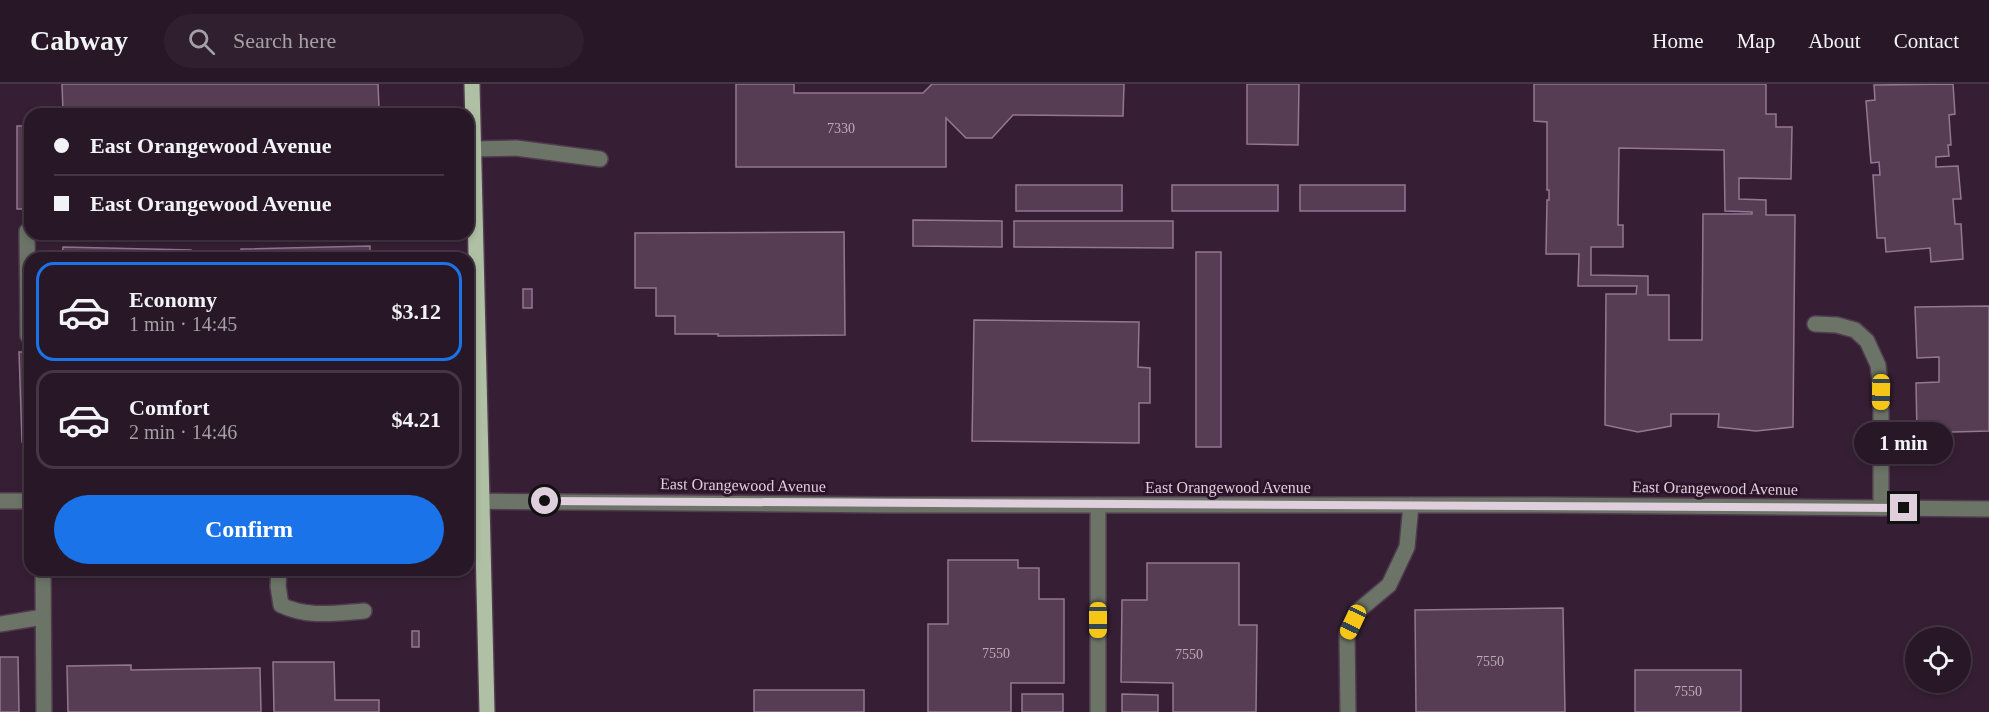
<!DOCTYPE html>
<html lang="en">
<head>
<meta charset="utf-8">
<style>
  body { margin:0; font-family:"Times New Roman",serif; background:#30202f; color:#f1f3f6; height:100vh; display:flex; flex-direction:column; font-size:22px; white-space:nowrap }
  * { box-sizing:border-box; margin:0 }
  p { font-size:20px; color:#a59fa7 }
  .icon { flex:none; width:33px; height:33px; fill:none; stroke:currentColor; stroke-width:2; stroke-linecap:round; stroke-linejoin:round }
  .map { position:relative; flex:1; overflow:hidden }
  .drawer { position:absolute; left:24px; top:168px; width:450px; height:324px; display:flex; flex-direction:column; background:#281727; border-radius:18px; box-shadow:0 3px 9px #0003,0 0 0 2px #443644 }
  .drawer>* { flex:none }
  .guide { position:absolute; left:24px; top:24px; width:450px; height:132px; border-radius:18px; box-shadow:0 3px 9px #0003,0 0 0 2px #443644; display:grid; align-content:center; height:132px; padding:0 30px; background:#281727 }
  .controls { position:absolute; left:1905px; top:543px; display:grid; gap:12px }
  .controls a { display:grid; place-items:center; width:66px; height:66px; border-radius:50%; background:#281727; box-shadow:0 3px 9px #0003,0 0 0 2px #443644; font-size:30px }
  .end { position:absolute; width:27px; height:27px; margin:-14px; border:8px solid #dfcfdd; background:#111; box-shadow:0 0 0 3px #111 }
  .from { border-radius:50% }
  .bubble { position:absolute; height:42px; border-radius:21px; background:#281727; box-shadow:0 3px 9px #0003,0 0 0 2px #443644; font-size:20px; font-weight:700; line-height:42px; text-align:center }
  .car { position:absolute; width:18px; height:36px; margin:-18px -9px; border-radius:8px; box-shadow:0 0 4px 2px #0007; background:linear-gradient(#f5c518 24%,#345 0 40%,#f5c518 0 76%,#345 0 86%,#f5c518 0) }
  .guide b { display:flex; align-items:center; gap:21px; height:57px; font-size:22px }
  .guide b+b { border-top:2px solid #443644 }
  .guide i { width:15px; height:15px; background:#f1f3f6 }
  ul { padding:10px 0 0; list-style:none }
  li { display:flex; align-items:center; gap:18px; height:99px; margin:0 12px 9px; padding:0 18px; border:3px solid #443644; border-radius:18px }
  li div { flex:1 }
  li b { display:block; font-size:22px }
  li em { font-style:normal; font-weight:700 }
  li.selected { border-color:#1a73e8 }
  li>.icon { width:54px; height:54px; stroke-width:1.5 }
  .primary-button { display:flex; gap:12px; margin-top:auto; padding:12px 30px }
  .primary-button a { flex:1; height:69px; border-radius:36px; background:#1a73e8; color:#fff; font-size:24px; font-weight:700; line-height:69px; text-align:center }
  header { display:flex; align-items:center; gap:36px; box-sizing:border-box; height:84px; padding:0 30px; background:#281727; border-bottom:2px solid #443644 }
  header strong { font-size:28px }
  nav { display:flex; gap:33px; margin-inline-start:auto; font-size:21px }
  .search { width:420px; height:54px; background:#30202f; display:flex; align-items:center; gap:15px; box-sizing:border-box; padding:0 21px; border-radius:33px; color:#a59fa7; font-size:22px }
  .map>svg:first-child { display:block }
</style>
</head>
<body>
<header>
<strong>Cabway</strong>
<div class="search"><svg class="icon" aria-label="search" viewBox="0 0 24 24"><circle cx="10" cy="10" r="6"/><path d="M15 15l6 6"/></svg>Search here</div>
<nav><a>Home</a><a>Map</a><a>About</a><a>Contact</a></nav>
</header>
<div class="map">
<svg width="1989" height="628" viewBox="0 0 1989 628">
  <rect width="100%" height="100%" fill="#361f34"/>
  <g fill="#563d53" stroke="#947790" stroke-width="1.5" fill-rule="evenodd">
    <path d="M 62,0 L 378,0 L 379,24 L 63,28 Z"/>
    <path d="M 736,0 L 794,0 L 794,9 L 923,9 L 932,0 L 1124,0 L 1123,32 L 1013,31 L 992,54 L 966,54 L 946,34 L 946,83 L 736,83 Z"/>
    <path d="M 1247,0 L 1299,0 L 1298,61 L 1247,60 Z"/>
    <path d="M 1534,0 L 1766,0 L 1766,30 L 1776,30 L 1776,43 L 1792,43 L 1791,95 L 1739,94 L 1739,115 L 1766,116 L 1766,131 L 1795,131 L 1793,343 L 1756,347 L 1718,343 L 1719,330 L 1671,330 L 1671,342 L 1638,348 L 1605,341 L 1606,210 L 1636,210 L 1637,202 L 1578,202 L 1579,170 L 1546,170 L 1547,116 L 1549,116 L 1549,106 L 1547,106 L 1547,38 L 1534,37 ZM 1619,64 L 1724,66 L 1725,127 L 1752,128 L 1752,130 L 1703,130 L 1702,256 L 1669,256 L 1669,211 L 1648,211 L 1648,192 L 1591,191 L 1591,163 L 1623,163 L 1623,141 L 1618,141 Z"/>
    <path d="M 1953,0 L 1955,30 L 1949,31 L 1951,61 L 1948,61 L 1949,72 L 1936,73 L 1936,83 L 1958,82 L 1961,115 L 1953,115 L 1955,140 L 1961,140 L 1963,175 L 1931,178 L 1930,164 L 1886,168 L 1885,154 L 1877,154 L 1873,91 L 1880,91 L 1879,78 L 1871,79 L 1866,17 L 1875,16 L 1874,1 Z"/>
    <rect x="17" y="42" width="13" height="83"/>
    <rect x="1016" y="101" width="106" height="26"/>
    <rect x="1172" y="101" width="106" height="26"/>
    <rect x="1300" y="101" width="105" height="26"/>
    <path d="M 913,136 L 1002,137 L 1002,163 L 913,162 Z"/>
    <path d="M 1014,137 L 1173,137 L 1173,164 L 1014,163 Z"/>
    <path d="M 844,148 L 845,251 L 718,252 L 718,250 L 675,250 L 675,232 L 656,232 L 656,204 L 635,204 L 635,149 Z"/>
    <path d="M 370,162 L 370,174 L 241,174 L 241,165 Z"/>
    <path d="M 63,163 L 191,166 L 191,174 L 62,174 Z"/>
    <rect x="1196" y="168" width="25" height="195"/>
    <rect x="523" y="205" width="9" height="19"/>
    <path d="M 1989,222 L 1989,347 L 1917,349 L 1916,299 L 1939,298 L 1939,273 L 1917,274 L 1915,223 Z"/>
    <path d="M 974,236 L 1139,238 L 1138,283 L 1150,284 L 1150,319 L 1139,319 L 1139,359 L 972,357 Z"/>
    <path d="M 19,268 L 30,268 L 30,358 L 22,358 Z"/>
    <path d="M 948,476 L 1018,476 L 1018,484 L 1039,484 L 1039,515 L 1064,515 L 1064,599 L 1011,599 L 1011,628 L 928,628 L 928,540 L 948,540 Z"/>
    <path d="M 1147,479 L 1239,479 L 1239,541 L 1257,541 L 1256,628 L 1173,628 L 1173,599 L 1121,598 L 1122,516 L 1147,516 Z"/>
    <path d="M 1563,524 L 1565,628 L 1416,628 L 1415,526 Z"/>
    <rect x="412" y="547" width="7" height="16"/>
    <path d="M 0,573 L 18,573 L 19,628 L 0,628 Z"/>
    <path d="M 273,578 L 334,578 L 335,616 L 379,616 L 379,628 L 274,628 Z"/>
    <path d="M 131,581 L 131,586 L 260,584 L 261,628 L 68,628 L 67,582 Z"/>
    <rect x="1635" y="586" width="106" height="42"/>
    <rect x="754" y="606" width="110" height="22"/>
    <rect x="1022" y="610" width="41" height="18"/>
    <path d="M 1122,610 L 1158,611 L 1158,628 L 1122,628 Z"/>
  </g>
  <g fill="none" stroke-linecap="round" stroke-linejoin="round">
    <g stroke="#513b4f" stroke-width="18">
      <g id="minor">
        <path d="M 472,65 L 516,64 L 600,75"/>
        <path d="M 30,147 L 27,147 L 28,252 L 30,252"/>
        <path d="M 1815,240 L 1837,241 L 1855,246 L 1867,257 L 1878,281 L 1881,308 L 1881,424"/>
        <path d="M 0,417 L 30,417"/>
        <path d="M 468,417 L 887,421 L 1546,421 L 1989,425"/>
        <path d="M 43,486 L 44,628"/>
        <path d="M 279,486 L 278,502 L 281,521 C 307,534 336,529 364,527"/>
        <path d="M 0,540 L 43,533"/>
        <path d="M 1098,628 L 1098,421"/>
        <path d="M 1348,628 L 1347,549 L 1358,527 L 1389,501 L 1407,463 L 1411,421"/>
      </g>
    </g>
    <g stroke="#513b4f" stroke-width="18">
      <path id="major" d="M 472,0 L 487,628"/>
    </g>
    <use href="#minor" stroke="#6c7467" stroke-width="15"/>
    <use href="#major" stroke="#afc0a5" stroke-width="15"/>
  </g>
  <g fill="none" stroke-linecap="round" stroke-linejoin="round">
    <path stroke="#dfcfdd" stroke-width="8" d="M 545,417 C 998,423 1451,418 1904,424"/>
  </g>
  <g text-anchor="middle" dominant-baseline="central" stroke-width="6" stroke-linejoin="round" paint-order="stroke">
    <g font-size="14" fill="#bdaaba">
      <text x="841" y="44">7330</text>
      <text x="996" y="569">7550</text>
      <text x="1189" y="570">7550</text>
      <text x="1490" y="577">7550</text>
      <text x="1688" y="607">7550</text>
    </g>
    <g font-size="16" fill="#dfcfdd" stroke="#2c152a">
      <text transform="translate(743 401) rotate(1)">East Orangewood Avenue</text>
      <text x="1228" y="403">East Orangewood Avenue</text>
      <text transform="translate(1715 404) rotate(1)">East Orangewood Avenue</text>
    </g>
  </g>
</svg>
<div class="controls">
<a><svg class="icon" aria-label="locate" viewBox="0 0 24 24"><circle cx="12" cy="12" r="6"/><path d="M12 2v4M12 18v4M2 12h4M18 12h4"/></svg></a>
</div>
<i class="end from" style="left:545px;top:417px"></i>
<i class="end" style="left:1904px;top:424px"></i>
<div class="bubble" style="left:1854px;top:338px;width:99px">1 min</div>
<i class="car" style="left:1881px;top:308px;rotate:181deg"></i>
<i class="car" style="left:1098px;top:536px;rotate:180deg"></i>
<i class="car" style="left:1353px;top:538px;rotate:205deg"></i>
<div class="guide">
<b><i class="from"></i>East Orangewood Avenue</b>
<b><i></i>East Orangewood Avenue</b>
</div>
<section class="drawer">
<ul>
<li class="selected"><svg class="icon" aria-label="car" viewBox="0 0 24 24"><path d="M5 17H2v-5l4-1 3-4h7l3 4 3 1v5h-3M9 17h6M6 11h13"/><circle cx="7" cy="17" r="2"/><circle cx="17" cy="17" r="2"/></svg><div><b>Economy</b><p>1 min · 14:45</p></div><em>$3.12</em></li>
<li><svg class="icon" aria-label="car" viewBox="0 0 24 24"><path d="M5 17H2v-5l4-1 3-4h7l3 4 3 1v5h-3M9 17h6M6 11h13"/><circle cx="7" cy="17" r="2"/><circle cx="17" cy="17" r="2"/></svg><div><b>Comfort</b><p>2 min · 14:46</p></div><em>$4.21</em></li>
</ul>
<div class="primary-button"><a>Confirm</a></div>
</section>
</div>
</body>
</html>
